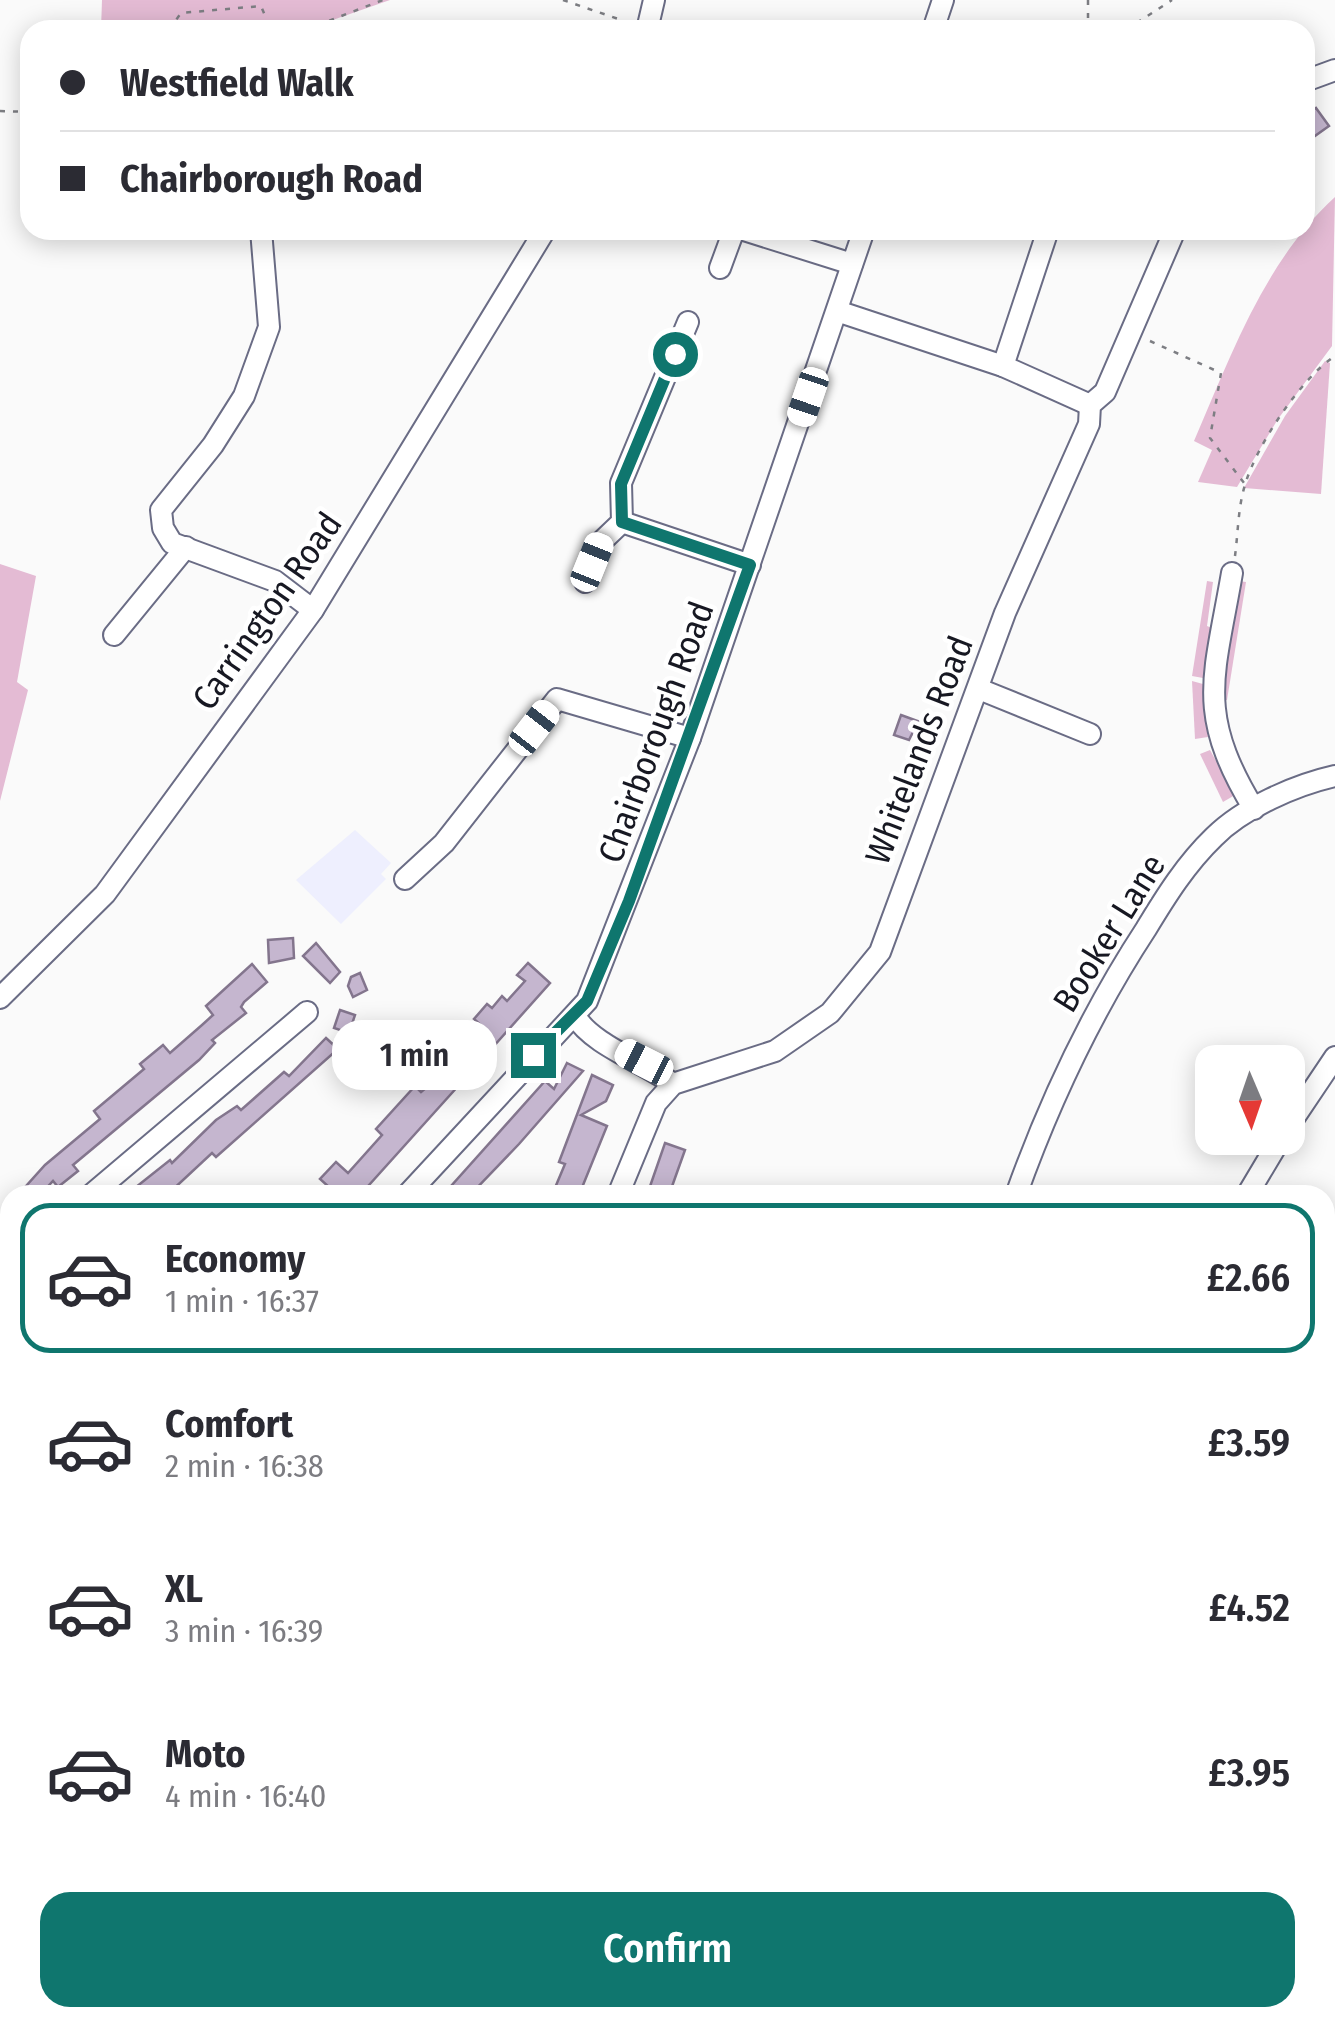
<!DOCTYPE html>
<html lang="en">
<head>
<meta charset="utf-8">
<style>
  body { margin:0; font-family:"Fira Sans Condensed",sans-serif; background:#f7f7f7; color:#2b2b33; height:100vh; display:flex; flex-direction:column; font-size:38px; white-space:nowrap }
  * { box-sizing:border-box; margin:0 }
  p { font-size:32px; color:#7c7c81 }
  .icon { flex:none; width:55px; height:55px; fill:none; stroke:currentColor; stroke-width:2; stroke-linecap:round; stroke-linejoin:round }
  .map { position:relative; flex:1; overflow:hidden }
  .side { position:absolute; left:0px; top:1185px; width:1335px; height:842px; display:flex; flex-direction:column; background:#fff; border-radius:30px 30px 0 0; box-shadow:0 5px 25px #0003 }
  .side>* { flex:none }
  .guide { position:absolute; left:20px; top:20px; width:1295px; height:220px; border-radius:30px; box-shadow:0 5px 25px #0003; display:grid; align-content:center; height:220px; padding:0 40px; background:#fff }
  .needle { width:65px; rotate:178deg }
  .fabs { position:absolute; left:1195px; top:1045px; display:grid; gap:20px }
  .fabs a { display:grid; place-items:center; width:110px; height:110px; border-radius:20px; background:#fff; box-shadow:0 5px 25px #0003; font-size:50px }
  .end { position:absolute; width:45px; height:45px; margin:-22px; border:12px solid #0f766e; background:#fff; box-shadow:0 0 0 5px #fff }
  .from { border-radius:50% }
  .bubble { position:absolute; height:70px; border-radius:30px; background:#fff; box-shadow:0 5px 25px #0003; font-size:32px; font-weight:600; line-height:70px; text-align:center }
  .car { position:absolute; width:30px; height:60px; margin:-30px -15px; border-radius:12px; box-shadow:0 0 8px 2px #0007; background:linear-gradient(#fff 24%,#345 0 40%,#fff 0 76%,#345 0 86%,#fff 0) }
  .guide b { display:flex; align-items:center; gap:35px; height:95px; font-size:38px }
  .guide b+b { border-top:2px solid #e1e1e2 }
  .guide i { width:25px; height:25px; background:#2b2b33 }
  ul { padding:18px 0 0; list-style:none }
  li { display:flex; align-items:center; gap:30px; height:150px; margin:0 20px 15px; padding:0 20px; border:5px solid transparent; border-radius:30px }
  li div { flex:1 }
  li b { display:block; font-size:38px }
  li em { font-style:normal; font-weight:600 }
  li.current { border-color:#0f766e }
  li>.icon { width:90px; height:90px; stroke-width:1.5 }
  .action { display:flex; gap:20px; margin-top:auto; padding:20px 40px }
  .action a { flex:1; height:115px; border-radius:30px; background:#0f766e; color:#fff; font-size:40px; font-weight:600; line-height:115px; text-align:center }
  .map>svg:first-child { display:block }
</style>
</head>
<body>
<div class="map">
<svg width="1335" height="2027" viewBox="0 0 1335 2027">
  <rect width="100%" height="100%" fill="#fafafa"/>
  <g fill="#eeeffe">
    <path d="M 355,830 L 391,863 L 381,874 L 386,879 L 341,924 L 296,880 Z"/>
    <path d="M 0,1882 L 10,1883 L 9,2027 L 0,2027 Z"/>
    <path d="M 287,2018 L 378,2018 L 376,2027 L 286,2027 Z"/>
    <path d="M 743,2018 L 916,2018 L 916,2027 L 742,2027 Z"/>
  </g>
  <g fill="#e4bbd4">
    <path d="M 102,0 L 390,0 L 304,30 L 101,30 Z"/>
    <path d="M 1335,197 L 1332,346 L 1278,419 L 1237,487 L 1198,482 L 1212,450 L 1194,441 C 1232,353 1265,261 1335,197 Z"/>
    <path d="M 1325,361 L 1330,363 L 1321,494 L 1244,488 L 1285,416 Z"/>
    <path d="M 0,564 L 36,576 L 17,682 L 28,690 L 0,801 Z"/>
    <path d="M 1207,581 L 1213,582 L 1207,626 L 1212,628 L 1203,678 L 1192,676 Z"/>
    <path d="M 1239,581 L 1246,582 L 1227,700 L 1217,702 Z"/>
    <path d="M 1192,681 L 1203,684 L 1208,737 L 1195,739 Z"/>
    <path d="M 1210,750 L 1235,795 L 1223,802 L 1200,754 Z"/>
    <path d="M 1325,1363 L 1335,1367 L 1335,1902 L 1325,1924 Z"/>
    <path d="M 1168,2018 L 1277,2018 L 1276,2027 L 1206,2027 Z"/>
  </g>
  <g fill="#c5b6cf" stroke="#83758d" stroke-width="2.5">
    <path d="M 1316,108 L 1329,126 L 1305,143 L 1305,115 Z"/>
    <path d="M 901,715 L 923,723 L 918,736 L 912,734 L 909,740 L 894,735 Z"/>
    <path d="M 293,938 L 294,958 L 269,963 L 268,940 Z"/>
    <path d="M 316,943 L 340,972 L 330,983 L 303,956 Z"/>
    <path d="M 528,963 L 550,983 L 460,1084 L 360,1195 L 321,1195 L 329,1187 L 320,1179 L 336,1162 L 348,1173 L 382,1135 L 376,1129 L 415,1086 L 421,1092 L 433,1082 L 483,1027 L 474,1019 L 487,1004 L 492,1008 L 502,996 L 507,1001 L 525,981 L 517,975 Z"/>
    <path d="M 252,964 L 267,982 L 244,1002 L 241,1007 L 246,1013 L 212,1040 L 215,1043 L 199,1060 L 73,1165 L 78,1171 L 58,1187 L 53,1181 L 40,1195 L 18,1195 L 45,1165 L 100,1119 L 94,1111 L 144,1069 L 140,1064 L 163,1045 L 170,1053 L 202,1025 L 213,1015 L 206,1006 Z"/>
    <path d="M 360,973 L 367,990 L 353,997 L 348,986 L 351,977 Z"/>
    <path d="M 340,1010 L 355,1015 L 349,1033 L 334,1028 Z"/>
    <path d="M 326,1038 L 338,1049 L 216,1157 L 212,1153 L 167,1195 L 126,1195 L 170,1160 L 172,1163 L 216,1120 L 237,1106 L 241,1110 L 284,1072 L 289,1076 Z"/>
    <path d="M 567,1063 L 583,1071 L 519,1144 L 470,1195 L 443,1195 L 545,1081 L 554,1089 Z"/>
    <path d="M 592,1075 L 613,1085 L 606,1101 L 581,1115 L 607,1126 L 579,1195 L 552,1195 L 565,1164 L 559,1162 Z"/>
    <path d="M 665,1143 L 685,1150 L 675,1178 L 669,1195 L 647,1195 Z"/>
  </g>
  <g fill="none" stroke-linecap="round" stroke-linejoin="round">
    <g stroke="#6a6c85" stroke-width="14">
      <g id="service">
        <path d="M 1325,1355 L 1335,1360"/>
        <path d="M 422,2018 L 429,2027"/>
        <path d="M 775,2024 L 805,2027"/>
        <path d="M 820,2027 L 828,2018"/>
      </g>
    </g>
    <g stroke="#6a6c85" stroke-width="24">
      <g id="minor">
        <path d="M 647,30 L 654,0"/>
        <path d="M 933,30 L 943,0"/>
        <path d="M 1305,81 L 1335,70"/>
        <path d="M 261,230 L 269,327 L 244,396 L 213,445 L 161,510 L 163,528 L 172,543 L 275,581 L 313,610"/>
        <path d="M 744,230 L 852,264"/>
        <path d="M 720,268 L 734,230"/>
        <path d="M 837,311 L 1003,366 L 1090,405"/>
        <path d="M 1003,366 L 1048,230"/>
        <path d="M 622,522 L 750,565"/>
        <path d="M 1232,573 C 1214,678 1195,712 1254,809"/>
        <path d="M 585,582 L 600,543 L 622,522 L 621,483 L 688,322"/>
        <path d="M 114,635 L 186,547"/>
        <path d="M 979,689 L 1090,734"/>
        <path d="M 405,879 L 444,843 L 557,699 L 690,738"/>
        <path d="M 0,998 L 105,894 L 313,610 L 545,230"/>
        <path d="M 576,1017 C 591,1044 645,1063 673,1084"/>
        <path d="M 1288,1127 L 1335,1057"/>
        <path d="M 91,1195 L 307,1012"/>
        <path d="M 407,1195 L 587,1001 L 690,738 L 864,230"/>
        <path d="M 618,1195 L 656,1103 L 673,1084 L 775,1051 L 830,1013 L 880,952 L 1005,613 L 1089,424 L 1090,405 L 1105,392 L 1175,230"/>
        <path d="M 1016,1195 C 1050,1100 1091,1013 1146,929 C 1166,896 1186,864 1214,837 C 1243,808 1295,785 1335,776"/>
        <path d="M 1247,1195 L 1281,1138"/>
        <path d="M 1325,1232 L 1335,1237"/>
        <path d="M 0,1287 L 10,1274"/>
        <path d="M 0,1411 L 10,1415"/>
        <path d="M 0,1680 L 10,1681"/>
        <path d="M 392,2027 L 393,2018"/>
        <path d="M 936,2027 L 937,2018"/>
        <path d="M 1015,2027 L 1020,2018"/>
      </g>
    </g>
    <g stroke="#6a6c85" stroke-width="29">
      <g id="tertiary">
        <path d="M 0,1862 L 10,1863"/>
        <path d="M 1121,2018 L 1150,2027"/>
      </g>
    </g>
    <g stroke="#7d7e83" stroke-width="2.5" stroke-dasharray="5 8" stroke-linecap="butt">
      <path d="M 563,0 L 627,22"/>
      <path d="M 1088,0 L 1088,30"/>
      <path d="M 169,30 L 181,13 L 261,6 L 271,30"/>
      <path d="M 305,30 L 383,0"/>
      <path d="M 1126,30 L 1172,0"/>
      <path d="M 0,111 L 30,112"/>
      <path d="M 1150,341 L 1221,373 L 1210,438 L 1244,483"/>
      <path d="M 1235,556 C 1238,534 1238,507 1245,485 C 1256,446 1301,378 1335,356"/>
      <path d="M 1325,1835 L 1335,1839"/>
    </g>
    <use href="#service" stroke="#fff" stroke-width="10"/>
    <use href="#minor" stroke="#fff" stroke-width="20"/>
    <use href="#tertiary" stroke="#fff" stroke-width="25"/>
  </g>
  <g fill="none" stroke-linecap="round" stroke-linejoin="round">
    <path stroke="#0f766e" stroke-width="12" d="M 533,1055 L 587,1001 L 629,901 L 750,565 L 622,522 L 621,484 L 675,354"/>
  </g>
  <g text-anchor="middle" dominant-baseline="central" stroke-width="9" stroke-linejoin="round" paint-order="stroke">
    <g font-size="35" fill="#171822" stroke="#fff">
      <text transform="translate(267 611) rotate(-55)">Carrington Road</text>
      <text transform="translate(656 732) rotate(-70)">Chairborough Road</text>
      <text transform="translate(919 750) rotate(-69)">Whitelands Road</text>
      <text transform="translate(1109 933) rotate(-58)">Booker Lane</text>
    </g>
  </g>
</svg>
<div class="fabs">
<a><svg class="needle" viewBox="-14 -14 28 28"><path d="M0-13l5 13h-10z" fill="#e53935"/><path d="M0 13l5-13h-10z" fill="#7c7c81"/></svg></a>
</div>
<i class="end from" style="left:675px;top:354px"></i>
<i class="end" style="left:533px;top:1055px"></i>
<div class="bubble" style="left:332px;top:1020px;width:165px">1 min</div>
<i class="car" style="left:808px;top:397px;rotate:199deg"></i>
<i class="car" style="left:592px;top:562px;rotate:22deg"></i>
<i class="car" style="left:534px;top:728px;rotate:38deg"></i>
<i class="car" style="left:644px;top:1062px;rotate:297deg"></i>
<div class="guide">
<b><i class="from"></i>Westfield Walk</b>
<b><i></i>Chairborough Road</b>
</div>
<section class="side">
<ul>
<li class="current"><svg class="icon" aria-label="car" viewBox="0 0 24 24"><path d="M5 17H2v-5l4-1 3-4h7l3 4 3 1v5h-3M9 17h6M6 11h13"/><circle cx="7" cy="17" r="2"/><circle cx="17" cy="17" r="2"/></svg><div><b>Economy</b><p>1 min · 16:37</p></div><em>£2.66</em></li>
<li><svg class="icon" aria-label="car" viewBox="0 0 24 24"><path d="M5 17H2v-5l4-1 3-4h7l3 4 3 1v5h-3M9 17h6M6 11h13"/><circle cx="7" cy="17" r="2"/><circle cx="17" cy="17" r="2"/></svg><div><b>Comfort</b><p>2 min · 16:38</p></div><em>£3.59</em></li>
<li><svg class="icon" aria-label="car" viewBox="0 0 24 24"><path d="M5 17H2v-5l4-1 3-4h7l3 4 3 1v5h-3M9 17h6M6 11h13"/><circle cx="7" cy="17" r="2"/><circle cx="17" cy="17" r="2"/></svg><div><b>XL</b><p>3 min · 16:39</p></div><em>£4.52</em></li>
<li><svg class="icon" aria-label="car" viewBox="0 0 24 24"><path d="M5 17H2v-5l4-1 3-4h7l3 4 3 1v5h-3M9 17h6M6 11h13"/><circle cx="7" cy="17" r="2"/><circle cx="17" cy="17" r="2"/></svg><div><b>Moto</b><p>4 min · 16:40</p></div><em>£3.95</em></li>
</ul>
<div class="action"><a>Confirm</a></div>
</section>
</div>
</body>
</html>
